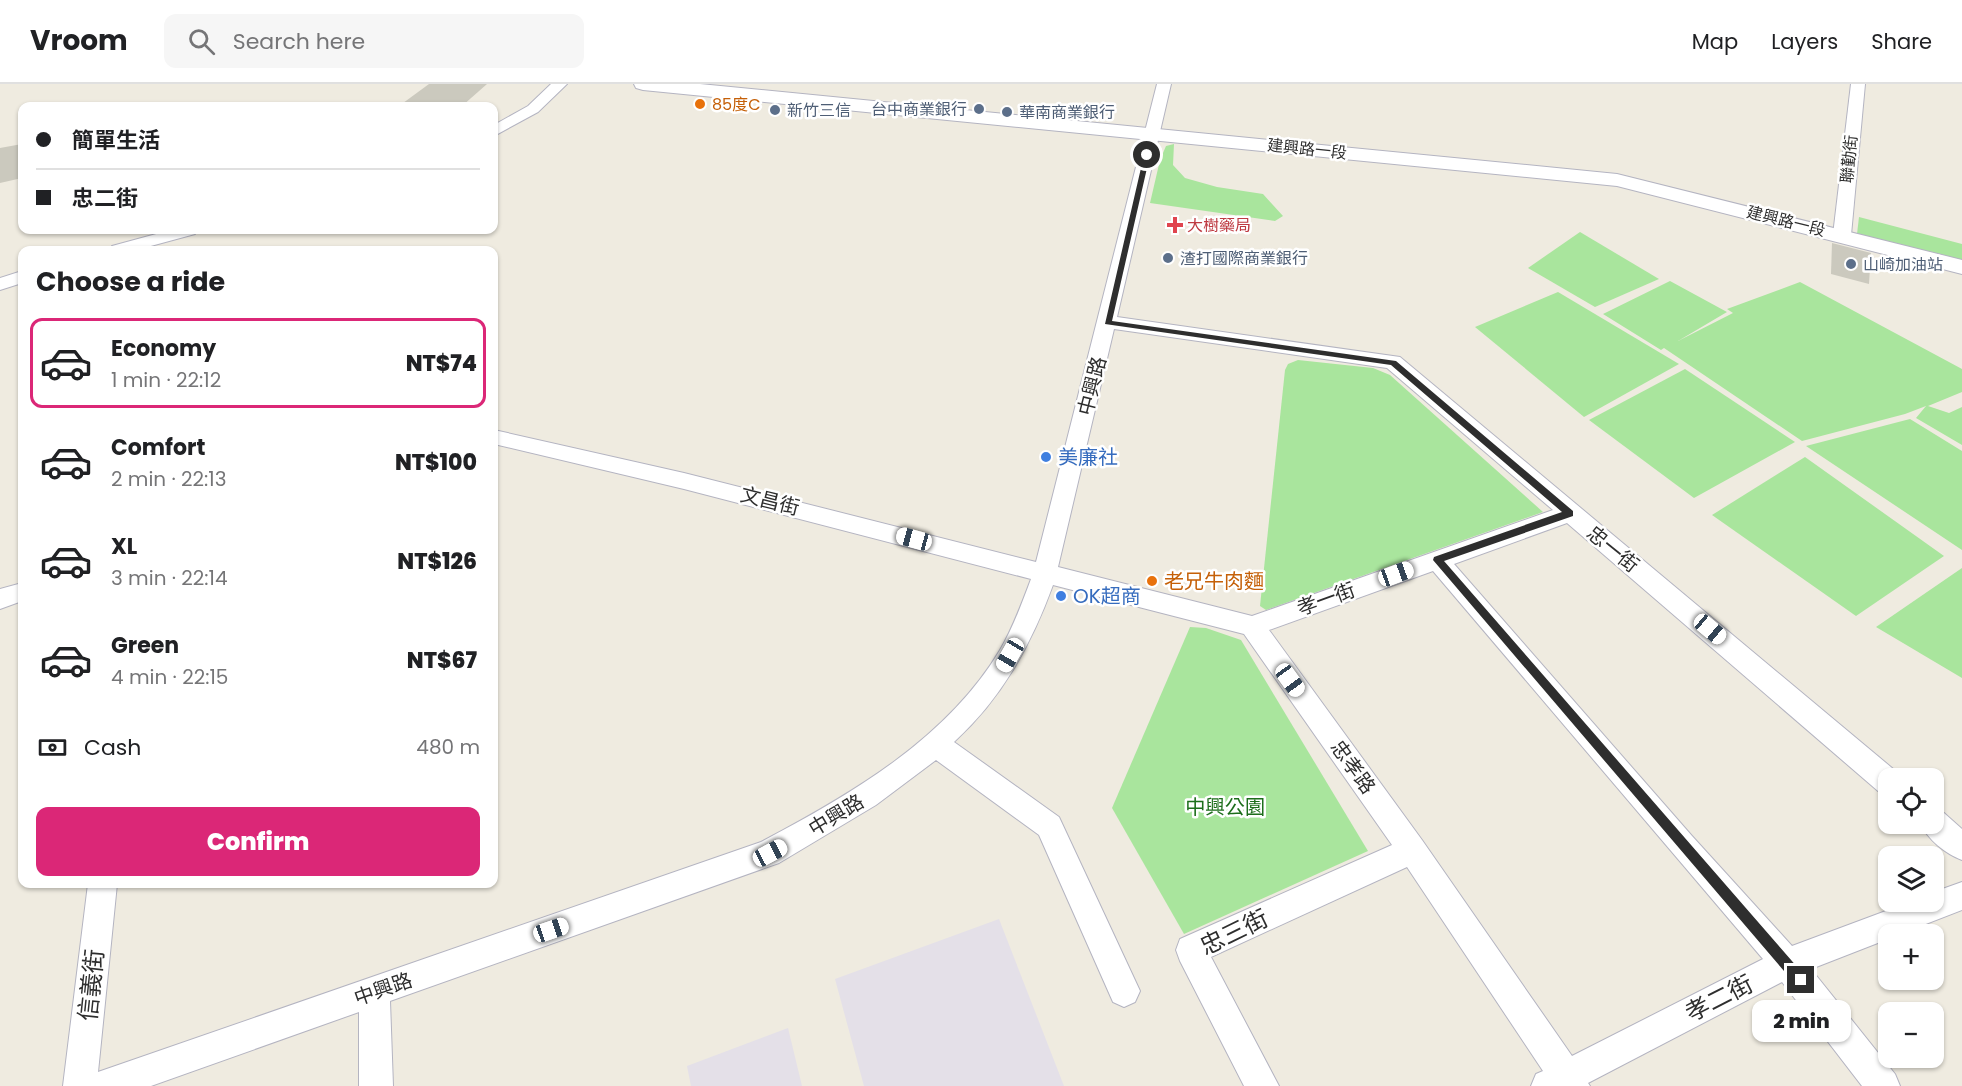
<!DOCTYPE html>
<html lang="en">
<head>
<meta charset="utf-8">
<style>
  body { margin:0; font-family:Poppins,"Noto Sans TC",sans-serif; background:#f6f6f6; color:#202124; height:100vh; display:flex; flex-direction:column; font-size:22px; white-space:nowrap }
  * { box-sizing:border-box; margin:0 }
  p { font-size:20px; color:#757577 }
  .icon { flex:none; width:33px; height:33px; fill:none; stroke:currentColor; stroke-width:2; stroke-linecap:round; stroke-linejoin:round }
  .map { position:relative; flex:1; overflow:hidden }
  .details { position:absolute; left:18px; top:162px; width:480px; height:642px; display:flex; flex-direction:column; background:#fff; border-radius:12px; box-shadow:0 2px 4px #0004 }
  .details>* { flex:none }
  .banner { position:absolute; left:18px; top:18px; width:480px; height:132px; border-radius:12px; box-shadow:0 2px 4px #0004; display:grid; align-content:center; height:132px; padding:0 18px; background:#fff }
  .fabs { position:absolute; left:1878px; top:684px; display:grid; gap:12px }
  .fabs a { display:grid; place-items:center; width:66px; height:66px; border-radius:12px; background:#fff; box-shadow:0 2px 4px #0004; font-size:30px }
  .end { position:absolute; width:27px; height:27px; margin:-14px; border:8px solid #2e2e2e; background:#fff; box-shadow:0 0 0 3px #fff }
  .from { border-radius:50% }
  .bubble { position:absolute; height:42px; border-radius:12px; background:#fff; box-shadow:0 2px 4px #0004; font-size:20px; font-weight:800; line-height:42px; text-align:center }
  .car { position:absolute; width:18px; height:36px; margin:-18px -9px; border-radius:8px; box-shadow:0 0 4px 2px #0007; background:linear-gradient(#fff 24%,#345 0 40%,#fff 0 76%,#345 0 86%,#fff 0) }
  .banner b { display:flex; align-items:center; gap:21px; height:57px; font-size:22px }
  .banner b+b { border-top:2px solid #e0e0e0 }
  .banner i { width:15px; height:15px; background:#202124 }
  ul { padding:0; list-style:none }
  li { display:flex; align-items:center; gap:18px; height:90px; margin:0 12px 9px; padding:0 6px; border:3px solid transparent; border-radius:12px }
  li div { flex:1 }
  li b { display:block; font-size:22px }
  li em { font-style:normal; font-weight:800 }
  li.on { border-color:#db2777 }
  li>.icon { width:54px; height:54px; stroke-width:1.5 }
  h2 { padding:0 18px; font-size:27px; line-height:72px }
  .pay { display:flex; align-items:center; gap:15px; height:66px; padding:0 18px; font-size:22px }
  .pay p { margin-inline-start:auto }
  .cta { display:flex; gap:12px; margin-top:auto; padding:12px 18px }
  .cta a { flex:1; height:69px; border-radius:12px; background:#db2777; color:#fff; font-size:24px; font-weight:800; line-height:69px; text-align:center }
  header { display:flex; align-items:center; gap:36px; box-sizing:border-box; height:84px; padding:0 30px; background:#fff; border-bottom:2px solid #e0e0e0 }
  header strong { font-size:28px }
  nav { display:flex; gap:33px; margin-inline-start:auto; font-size:21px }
  .search { width:420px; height:54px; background:#f6f6f6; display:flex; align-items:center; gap:15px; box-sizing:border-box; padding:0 21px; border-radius:12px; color:#757577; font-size:22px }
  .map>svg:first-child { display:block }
</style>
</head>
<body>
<header>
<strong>Vroom</strong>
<div class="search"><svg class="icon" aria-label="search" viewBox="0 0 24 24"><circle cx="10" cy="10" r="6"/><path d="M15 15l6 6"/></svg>Search here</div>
<nav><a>Map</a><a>Layers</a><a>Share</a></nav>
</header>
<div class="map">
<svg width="1962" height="1002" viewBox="0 0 1962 1002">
  <rect width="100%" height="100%" fill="#efebe0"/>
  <g fill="#e4e0e8">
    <path d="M 999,835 L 1064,1002 L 864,1002 L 835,895 Z"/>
    <path d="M 788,944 L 802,1002 L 691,1002 L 687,982 Z"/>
  </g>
  <g fill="#a9e59d">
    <path d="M 1174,60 L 1173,81 L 1185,94 L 1217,103 L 1263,110 L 1283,132 L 1275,137 L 1150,119 L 1160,76 L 1166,62 Z"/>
    <path d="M 1859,133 L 1962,160 L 1962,177 L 1857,150 Z"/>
    <path d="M 1580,148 L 1659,195 L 1595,223 L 1528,184 Z"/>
    <path d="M 1670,197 L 1727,228 L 1678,257 L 1733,229 L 1727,225 L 1800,198 L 1962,285 L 1962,308 L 1928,322 L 1949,329 L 1962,323 L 1962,361 L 1916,334 L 1926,322 L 1905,330 L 1802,357 L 1664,264 L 1661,266 L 1603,230 Z"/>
    <path d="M 1558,208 L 1679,280 L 1584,333 L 1475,243 Z"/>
    <path d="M 1298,276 L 1373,284 L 1390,291 L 1543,428 L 1266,526 L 1260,522 L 1285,286 L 1288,280 Z"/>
    <path d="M 1685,285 L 1795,358 L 1694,414 L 1589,336 Z"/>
    <path d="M 1910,335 L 1962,367 L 1962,466 L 1806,362 Z"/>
    <path d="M 1805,373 L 1944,472 L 1856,532 L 1712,431 Z"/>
    <path d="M 1962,484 L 1962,594 L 1876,543 Z"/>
    <path d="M 1190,543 L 1206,544 L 1241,556 L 1368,767 L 1184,850 L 1112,724 Z"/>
  </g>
  <g fill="#cbc9be">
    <path d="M 429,0 L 487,0 L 462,22 L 399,22 Z"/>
    <path d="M 22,60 L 22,94 L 0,99 L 0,64 Z"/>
    <path d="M 1832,159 L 1871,169 L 1869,200 L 1831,190 Z"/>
  </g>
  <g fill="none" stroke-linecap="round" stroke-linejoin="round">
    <g stroke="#b4b4c1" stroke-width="2">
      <g id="minor">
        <path d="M 551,0 L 567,0 L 538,28 L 494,52 L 494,41 L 528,22 Z"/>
        <path d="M 1157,0 L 1171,0 L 1117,233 L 1400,273 L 1898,689 L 1900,694 L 1888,694 L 1888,710 L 1878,707 L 1567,439 L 1454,480 L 1692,752 L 1792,862 L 1910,818 L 1934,818 L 1934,808 L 1962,798 L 1962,826 L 1900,850 L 1888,850 L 1888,855 L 1811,885 L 1895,990 L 1900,1002 L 1862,1002 L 1782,898 L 1588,999 L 1590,1002 L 1531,1002 L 1536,990 L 1543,987 L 1407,783 L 1211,873 L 1279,1002 L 1244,1002 L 1180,877 L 1176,866 L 1180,855 L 1392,761 L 1244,550 L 1053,501 C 1031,561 1002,614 954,658 L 1059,733 L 1140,907 L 1135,918 L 1124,923 L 1113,918 L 1039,751 L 936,676 L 876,721 L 779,779 L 390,917 L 393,1002 L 359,1002 L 359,928 L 151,1002 L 63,1002 L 88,800 L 117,800 L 98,988 L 761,758 C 850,711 947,655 1000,566 C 1013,544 1022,519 1031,495 L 684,405 L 494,360 L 494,346 L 684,389 L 1036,478 ZM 1114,245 L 1387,284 L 1553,426 L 1252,532 L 1058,483 ZM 1433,487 L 1763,875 L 1572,972 L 1422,756 L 1269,546 Z"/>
        <path d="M 1851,0 L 1865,0 L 1851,151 L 1848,155 L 1836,155 L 1833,151 Z"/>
        <path d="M 171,146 L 198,146 L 195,150 L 136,166 L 109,166 L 112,162 Z"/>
        <path d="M 22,187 L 22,199 L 0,206 L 0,194 Z"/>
        <path d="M 22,499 L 22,517 L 0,525 L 0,505 Z"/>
        <path d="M 1934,725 L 1944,729 L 1962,745 L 1962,776 C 1946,770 1927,755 1921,740 L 1934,740 Z"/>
      </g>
    </g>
    <g stroke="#b4b4c1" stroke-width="2">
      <path id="tertiary" d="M 634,0 L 700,0 L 1617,90 L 1962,176 L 1962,190 L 1617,102 L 643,6 L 636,4 Z"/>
    </g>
    <use href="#minor" fill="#fff" fill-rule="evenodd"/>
    <use href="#tertiary" fill="#fff" fill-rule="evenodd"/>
  </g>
  <path fill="#2e2e2e" d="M 1147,69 L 1150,71 L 1112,237 L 1396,277 L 1573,427 L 1573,432 L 1444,477 L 1805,892 L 1807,896 L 1805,901 L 1801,903 L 1796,901 L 1433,476 L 1434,473 L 1562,428 L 1391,281 L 1105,240 L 1144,71 Z"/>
  <g fill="#e8710a" stroke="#fff" stroke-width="2">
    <circle cx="700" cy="20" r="6"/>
    <circle cx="1152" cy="497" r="6"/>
  </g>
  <g fill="#5c6f8a" stroke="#fff" stroke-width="2">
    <circle cx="979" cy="25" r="6"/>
    <circle cx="775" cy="26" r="6"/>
    <circle cx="1007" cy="28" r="6"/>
    <circle cx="1168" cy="174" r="6"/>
    <circle cx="1851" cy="180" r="6"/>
  </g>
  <path fill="#e0444e" stroke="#fff" stroke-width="2" d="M1172 132h6v6h6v6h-6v6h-6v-6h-6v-6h6z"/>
  <g fill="#3f7fe0" stroke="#fff" stroke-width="2">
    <circle cx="1046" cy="373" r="6"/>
    <circle cx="1061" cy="512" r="6"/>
  </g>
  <g text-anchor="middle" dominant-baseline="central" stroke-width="5" stroke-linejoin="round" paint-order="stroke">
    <g font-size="16" fill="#c56008" stroke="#fff" text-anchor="start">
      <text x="712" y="20">85度C</text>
    </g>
    <g font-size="16" fill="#4e5e75" stroke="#fff" text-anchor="start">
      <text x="967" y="25" text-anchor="end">台中商業銀行</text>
      <text x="787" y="26">新竹三信</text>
      <text x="1019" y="28">華南商業銀行</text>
      <text x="1180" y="174">渣打國際商業銀行</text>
      <text x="1863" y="180">山崎加油站</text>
    </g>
    <g font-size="16" fill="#2e2e2e" stroke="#fff">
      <text transform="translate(1307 65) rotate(6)">建興路一段</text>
      <text transform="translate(1849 75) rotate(-84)">聯勤街</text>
      <text transform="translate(1786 137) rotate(14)">建興路一段</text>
    </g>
    <g font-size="16" fill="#be3a42" stroke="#fff" text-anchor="start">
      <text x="1187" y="141">大樹藥局</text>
    </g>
    <g font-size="20" fill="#2e2e2e" stroke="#fff">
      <text transform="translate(1092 302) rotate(-76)">中興路</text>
      <text transform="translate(770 417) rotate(14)">文昌街</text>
      <text transform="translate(1613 465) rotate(39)">忠一街</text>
      <text transform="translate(1326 515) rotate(-20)">孝一街</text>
      <text transform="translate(1353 683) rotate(54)">忠孝路</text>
      <text transform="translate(836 731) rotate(-31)">中興路</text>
      <text transform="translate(383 905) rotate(-19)">中興路</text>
    </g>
    <g font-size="20" fill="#366cbe" stroke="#fff" text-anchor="start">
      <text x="1058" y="373">美廉社</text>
      <text x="1073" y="512">OK超商</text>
    </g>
    <g font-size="20" fill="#c56008" stroke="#fff" text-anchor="start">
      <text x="1164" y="497">老兄牛肉麵</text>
    </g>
    <g font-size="20" fill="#1d6e1b" stroke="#fff">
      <text x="1225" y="723">中興公園</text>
    </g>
    <g font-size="24" fill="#2e2e2e" stroke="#fff">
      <text transform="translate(1234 848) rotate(-26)">忠三街</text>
      <text transform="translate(91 901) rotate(-84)">信義街</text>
      <text transform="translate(1719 914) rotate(-27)">孝二街</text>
    </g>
  </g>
</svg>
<div class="fabs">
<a><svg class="icon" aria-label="locate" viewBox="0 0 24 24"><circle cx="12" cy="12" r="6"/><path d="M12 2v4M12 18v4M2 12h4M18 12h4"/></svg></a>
<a><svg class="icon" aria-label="layers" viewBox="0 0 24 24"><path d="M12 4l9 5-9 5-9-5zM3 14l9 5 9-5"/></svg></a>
<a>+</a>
<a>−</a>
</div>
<i class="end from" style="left:1147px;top:71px"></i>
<i class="end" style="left:1801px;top:896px"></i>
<div class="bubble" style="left:1752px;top:916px;width:99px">2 min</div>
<i class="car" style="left:914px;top:455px;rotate:285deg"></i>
<i class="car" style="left:1396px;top:490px;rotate:70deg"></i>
<i class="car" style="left:1710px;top:545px;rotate:130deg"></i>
<i class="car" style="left:1010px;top:571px;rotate:210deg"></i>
<i class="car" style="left:1290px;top:596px;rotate:144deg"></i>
<i class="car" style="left:770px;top:769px;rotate:62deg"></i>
<i class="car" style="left:551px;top:846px;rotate:71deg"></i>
<div class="banner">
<b><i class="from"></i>簡單生活</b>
<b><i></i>忠二街</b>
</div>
<section class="details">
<h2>Choose a ride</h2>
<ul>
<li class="on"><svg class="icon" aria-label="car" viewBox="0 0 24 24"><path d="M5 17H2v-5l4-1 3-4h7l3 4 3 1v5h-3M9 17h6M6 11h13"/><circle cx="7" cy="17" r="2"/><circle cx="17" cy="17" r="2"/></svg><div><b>Economy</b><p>1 min · 22:12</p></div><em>NT$74</em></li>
<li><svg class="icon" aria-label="car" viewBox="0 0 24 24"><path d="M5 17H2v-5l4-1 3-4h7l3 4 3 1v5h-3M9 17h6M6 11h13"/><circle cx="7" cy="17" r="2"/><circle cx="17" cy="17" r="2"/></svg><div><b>Comfort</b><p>2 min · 22:13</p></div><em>NT$100</em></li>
<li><svg class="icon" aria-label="car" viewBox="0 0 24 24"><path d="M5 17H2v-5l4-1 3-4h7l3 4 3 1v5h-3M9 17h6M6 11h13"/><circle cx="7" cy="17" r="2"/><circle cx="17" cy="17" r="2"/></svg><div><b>XL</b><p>3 min · 22:14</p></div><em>NT$126</em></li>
<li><svg class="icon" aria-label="car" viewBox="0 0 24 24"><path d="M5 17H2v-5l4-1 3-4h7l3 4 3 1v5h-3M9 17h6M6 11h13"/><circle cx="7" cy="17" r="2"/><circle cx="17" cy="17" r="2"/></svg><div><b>Green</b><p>4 min · 22:15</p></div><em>NT$67</em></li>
</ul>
<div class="pay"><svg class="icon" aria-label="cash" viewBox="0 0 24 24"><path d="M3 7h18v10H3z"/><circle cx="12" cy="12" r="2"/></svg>Cash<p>480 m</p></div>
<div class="cta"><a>Confirm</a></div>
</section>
</div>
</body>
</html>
